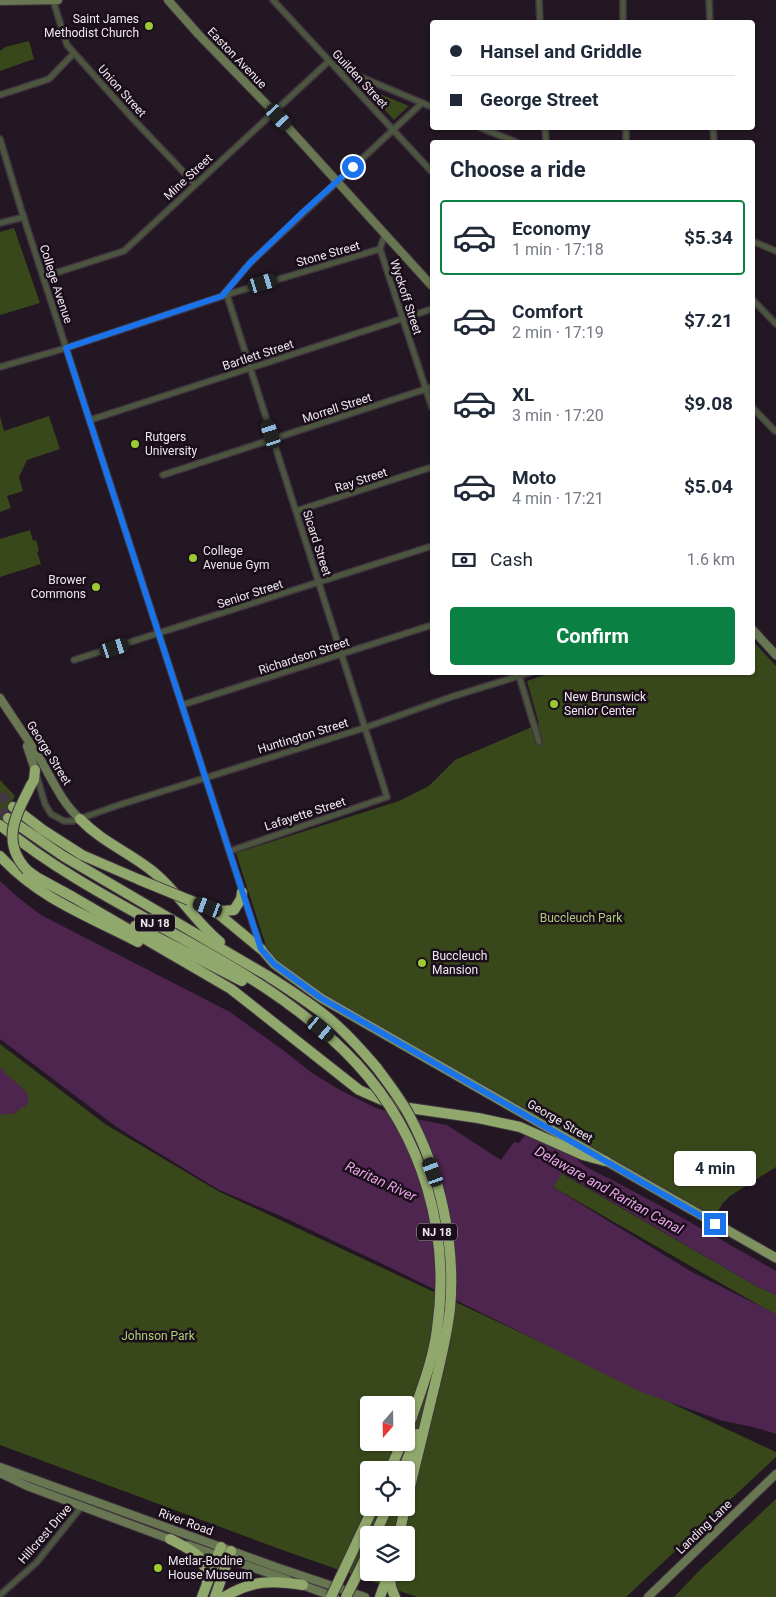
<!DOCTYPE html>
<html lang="en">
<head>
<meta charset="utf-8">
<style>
  body { margin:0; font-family:Roboto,sans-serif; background:#f6f6f7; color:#1f2937; height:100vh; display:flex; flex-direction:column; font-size:19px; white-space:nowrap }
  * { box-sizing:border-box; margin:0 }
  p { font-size:16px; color:#747a83 }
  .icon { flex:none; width:28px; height:28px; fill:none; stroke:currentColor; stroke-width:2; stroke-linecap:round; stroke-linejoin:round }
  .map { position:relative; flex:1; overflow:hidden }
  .panel { position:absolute; left:430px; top:140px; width:325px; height:535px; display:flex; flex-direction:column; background:#fff; border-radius:5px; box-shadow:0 1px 4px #0004 }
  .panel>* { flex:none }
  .banner { position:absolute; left:430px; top:20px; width:325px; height:110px; border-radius:5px; box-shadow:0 1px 4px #0004; display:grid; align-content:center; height:110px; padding:0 20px; background:#fff }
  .needle { width:32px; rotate:200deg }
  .tools { position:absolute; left:360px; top:1396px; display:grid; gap:10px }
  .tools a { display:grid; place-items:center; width:55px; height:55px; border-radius:5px; background:#fff; box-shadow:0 1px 4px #0004; font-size:25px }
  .end { position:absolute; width:22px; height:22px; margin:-11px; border:6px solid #1a73e8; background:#fff; box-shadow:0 0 0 2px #fff }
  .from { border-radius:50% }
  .bubble { position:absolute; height:35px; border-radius:5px; background:#fff; box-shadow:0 1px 4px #0004; font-size:16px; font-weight:700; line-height:35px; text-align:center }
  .car { position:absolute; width:15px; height:30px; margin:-15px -8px; border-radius:6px; box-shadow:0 0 4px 1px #0007; background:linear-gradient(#222 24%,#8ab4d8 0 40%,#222 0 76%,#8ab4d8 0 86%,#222 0) }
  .banner b { display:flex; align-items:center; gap:18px; height:48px; font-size:19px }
  .banner b+b { border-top:1px solid #e0e1e3 }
  .banner i { width:12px; height:12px; background:#1f2937 }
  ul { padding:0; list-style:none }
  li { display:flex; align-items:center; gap:15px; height:75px; margin:0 10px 8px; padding:0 10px; border:2px solid transparent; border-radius:5px }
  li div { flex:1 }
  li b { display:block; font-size:19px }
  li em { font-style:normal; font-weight:700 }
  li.current { border-color:#0b8043 }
  li>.icon { width:45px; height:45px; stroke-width:1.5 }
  h2 { padding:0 20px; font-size:22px; line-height:60px }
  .pay { display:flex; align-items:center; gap:12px; height:55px; padding:0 20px; font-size:19px }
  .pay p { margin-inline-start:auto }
  .action { display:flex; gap:10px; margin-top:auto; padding:10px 20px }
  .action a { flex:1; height:58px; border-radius:5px; background:#0b8043; color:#fff; font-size:20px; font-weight:700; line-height:58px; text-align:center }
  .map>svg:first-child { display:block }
</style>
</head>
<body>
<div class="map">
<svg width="776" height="1597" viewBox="0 0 776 1597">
  <rect width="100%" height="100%" fill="#221722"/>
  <g fill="#39481a" fill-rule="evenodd">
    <path d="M 29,41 L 34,59 L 0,71 L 0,51 L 5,47 Z"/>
    <path d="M 365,88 L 409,106 L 394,120 Z"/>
    <path d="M 14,228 L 40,303 L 0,315 L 0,232 Z"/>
    <path d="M 0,416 L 4,431 L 49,416 L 60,449 L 27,460 L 19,477 L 23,491 L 7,496 L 11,508 L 0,512 Z"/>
    <path d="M 30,530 L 33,541 L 36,540 L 39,551 L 37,552 L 41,564 L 0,577 L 0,539 Z"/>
    <path d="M 753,641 L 776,666 L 776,1167 L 730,1196 L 722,1204 L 714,1219 L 320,993 C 299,979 280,966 266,946 L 236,853 L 399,801 L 429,786 L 455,760 L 539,724 L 527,681 L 553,672 L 752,672 Z"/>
    <path d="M 0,780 L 15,796 L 2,822 L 0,819 Z"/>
    <path d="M 0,1044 L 105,1124 L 218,1191 L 776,1452 L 776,1457 L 626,1597 L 417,1597 L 285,1551 L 0,1445 ZM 369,1405 L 406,1405 L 406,1442 L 369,1442 ZM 369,1470 L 406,1470 L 406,1508 L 369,1508 ZM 369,1535 L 406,1535 L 406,1572 L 369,1572 Z"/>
    <path d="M 561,1173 L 758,1287 L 776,1295 L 776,1315 L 553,1187 Z"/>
    <path d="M 776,1499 L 776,1597 L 674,1597 L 700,1570 Z"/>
  </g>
  <g fill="#4d254e">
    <path d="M 0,881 L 20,899 L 41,915 L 230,1012 L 283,1050 L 312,1073 L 340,1090 L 376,1108 L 400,1116 L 447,1125 L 501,1160 L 514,1142 L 519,1143 L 526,1134 L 575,1156 C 580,1166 603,1175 614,1181 C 668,1209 722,1240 776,1271 L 776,1295 L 758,1287 L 562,1173 L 553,1187 L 692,1272 L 776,1314 L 776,1434 L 753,1427 L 723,1421 L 641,1392 L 391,1268 L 283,1217 L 219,1190 L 118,1128 L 0,1039 Z"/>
    <path d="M 0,1067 C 4,1071 7,1075 12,1079 C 21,1087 35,1095 25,1108 L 23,1106 L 13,1115 L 11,1113 L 0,1115 Z"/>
  </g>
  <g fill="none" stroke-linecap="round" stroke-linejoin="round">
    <g stroke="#413641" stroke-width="10" stroke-dasharray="10 5" stroke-linecap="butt">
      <path d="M 0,794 L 13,807"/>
      <path d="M 0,810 L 8,818"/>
    </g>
    <g stroke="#3f343f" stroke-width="8">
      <g id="street">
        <path d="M 53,0 L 67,45 L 134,120 L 195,184"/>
        <path d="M 273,0 L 432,172"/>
        <path d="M 539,0 L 540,22"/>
        <path d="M 623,0 L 623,22"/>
        <path d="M 709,0 L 710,22"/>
        <path d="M 337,67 L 432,107"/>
        <path d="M 0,95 L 49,79 L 74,53"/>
        <path d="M 481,128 L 516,142"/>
        <path d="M 545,128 L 546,142"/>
        <path d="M 626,128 L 626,142"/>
        <path d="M 713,128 L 714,142"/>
        <path d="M 0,139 L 21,209 L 260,946"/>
        <path d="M 0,223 L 24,217"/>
        <path d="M 752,241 L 776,251"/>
        <path d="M 380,249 L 432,408"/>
        <path d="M 43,277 L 124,251 L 329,61"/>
        <path d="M 227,295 L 387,797 L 230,851"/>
        <path d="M 222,296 L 250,263 L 422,103"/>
        <path d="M 752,299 L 776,324"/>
        <path d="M 0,367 L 66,348 L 229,294 L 380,249 L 385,234"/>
        <path d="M 752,407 L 775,431"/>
        <path d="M 90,420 L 432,309"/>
        <path d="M 163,475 L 432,387"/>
        <path d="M 296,511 L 432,467"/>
        <path d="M 74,660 L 432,546"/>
        <path d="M 518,672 L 539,742"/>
        <path d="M 182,705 L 432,625"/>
        <path d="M 37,777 L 45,804 L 51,814 L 64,821 L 73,821 L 119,805 L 364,728 L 451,697 L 532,672"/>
        <path d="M 0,1595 L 37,1562 L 82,1506"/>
      </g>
    </g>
    <g stroke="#3f343f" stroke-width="10">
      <g id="secondary">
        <path d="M 168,0 L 199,35 L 274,112 L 432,286"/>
        <path d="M 0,1 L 58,0"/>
        <path d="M 752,629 L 776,655"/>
        <path d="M 0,698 C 12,717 25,735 37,754 C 51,776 60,801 80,819"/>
        <path d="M 27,746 L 35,770"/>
        <path d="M 0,1467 L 276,1567 L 365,1597"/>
        <path d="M 0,1473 L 27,1486 L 175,1541"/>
        <path d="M 188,1545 L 288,1580"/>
        <path d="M 299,1584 L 335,1597"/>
        <path d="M 648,1597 L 776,1474"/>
      </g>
    </g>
    <g stroke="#3f343f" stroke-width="11">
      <path id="primary" d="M 261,949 L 274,964 L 321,998 L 776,1258"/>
    </g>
    <g stroke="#3f343f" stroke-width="12">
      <g id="highway">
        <path d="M 31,785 L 34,780 L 35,770"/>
        <path d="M 13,807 L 43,830 L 82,855 L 140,880"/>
        <path d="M 8,818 L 63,856 L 268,976 C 288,989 307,1001 326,1016 C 345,1031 361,1049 377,1068"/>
        <path d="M 80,819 C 102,842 127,851 151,870 C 177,890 194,921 220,942"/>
        <path d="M 0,825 C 111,917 258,957 357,1064"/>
        <path d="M 0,856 C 38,898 88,916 138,942"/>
        <path d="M 27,870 L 38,878 L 73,897 L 231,989 L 359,1090 L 382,1100 L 409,1108 L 478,1118 L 520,1127 L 583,1155 L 605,1161"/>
        <path d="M 189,900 L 208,907 L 221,916 L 261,949"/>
        <path d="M 213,909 L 223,911 L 234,910 L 241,899 L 242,892"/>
        <path d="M 135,926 L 242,981"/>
        <path d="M 406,1432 L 412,1417"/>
        <path d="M 390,1470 L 402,1442"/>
        <path d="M 403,1470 L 417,1434"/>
        <path d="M 406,1503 L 435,1384"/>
        <path d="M 375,1535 L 387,1508"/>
        <path d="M 399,1535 L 405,1508"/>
        <path d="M 170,1539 C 193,1551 206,1554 207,1583"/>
        <path d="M 357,1542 L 373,1508"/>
        <path d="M 362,1565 L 369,1549"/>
        <path d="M 390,1577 L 391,1587 L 395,1597"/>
        <path d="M 202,1597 L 221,1547"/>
        <path d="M 215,1597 L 231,1551"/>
        <path d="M 224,1597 C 252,1580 272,1580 303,1585"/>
        <path d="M 380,1597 L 389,1572"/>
      </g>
    </g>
    <use href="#street" stroke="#4c563e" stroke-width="5"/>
    <use href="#secondary" stroke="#687751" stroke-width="8"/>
    <use href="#primary" stroke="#7e915f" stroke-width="9"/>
    <use href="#highway" stroke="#91a86c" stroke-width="10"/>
    <g stroke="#3f343f" stroke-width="12" stroke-linecap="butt">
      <g id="highway-bridge">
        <path d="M 27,870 C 0,841 16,815 31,785"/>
        <path d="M 140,880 L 189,900"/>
        <path d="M 357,1064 C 423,1136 451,1233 437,1329 C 433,1360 422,1388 412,1417"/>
        <path d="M 377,1068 C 388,1083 400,1098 409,1115 C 440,1172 456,1244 450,1309 C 447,1335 441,1359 435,1384"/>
        <path d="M 331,1597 L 357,1542"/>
        <path d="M 346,1597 L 362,1565"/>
      </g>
    </g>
    <use href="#highway-bridge" stroke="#91a86c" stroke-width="10"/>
  </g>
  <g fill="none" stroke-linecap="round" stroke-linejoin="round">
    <path stroke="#1a73e8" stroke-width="6" d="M 353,167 L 303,212 L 250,263 L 222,296 L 66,348 L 261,949 L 274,964 L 321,998 L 715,1224"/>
  </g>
  <g fill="#9cca32" stroke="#190e19" stroke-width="2">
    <circle cx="149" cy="26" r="5"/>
    <circle cx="135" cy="444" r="5"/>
    <circle cx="193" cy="558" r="5"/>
    <circle cx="96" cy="587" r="5"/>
    <circle cx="554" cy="704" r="5"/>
    <circle cx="422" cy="963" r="5"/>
    <circle cx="158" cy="1568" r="5"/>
  </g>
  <g text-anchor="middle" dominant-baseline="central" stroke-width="5" stroke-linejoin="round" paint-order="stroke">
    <g fill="#190e19" stroke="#b0a7b0" stroke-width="1">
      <rect x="135" y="914.5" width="40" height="17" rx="4"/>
      <rect x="417" y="1223.5" width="40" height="17" rx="4"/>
    </g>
    <g font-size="11" font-weight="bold" fill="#f0e8f0">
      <text x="155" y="923">NJ 18</text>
      <text x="437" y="1232">NJ 18</text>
    </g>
    <g font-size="12" fill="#f0e8f0" stroke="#190e19" text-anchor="start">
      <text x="139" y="19" text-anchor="end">Saint James<tspan x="139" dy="14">Methodist Church</tspan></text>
      <text x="145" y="437">Rutgers<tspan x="145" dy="14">University</tspan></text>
      <text x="203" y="551">College<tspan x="203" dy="14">Avenue Gym</tspan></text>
      <text x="86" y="580" text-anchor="end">Brower<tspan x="86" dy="14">Commons</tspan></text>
      <text x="564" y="697">New Brunswick<tspan x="564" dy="14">Senior Center</tspan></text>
      <text x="432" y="956">Buccleuch<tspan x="432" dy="14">Mansion</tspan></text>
      <text x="168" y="1561">Metlar-Bodine<tspan x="168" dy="14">House Museum</tspan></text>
    </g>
    <g font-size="12" fill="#f0e8f0" stroke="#190e19">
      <text transform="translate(237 58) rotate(46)">Easton Avenue</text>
      <text transform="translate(360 79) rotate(47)">Guilden Street</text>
      <text transform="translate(122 91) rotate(48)">Union Street</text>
      <text transform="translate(188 177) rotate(-43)">Mine Street</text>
      <text transform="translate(328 254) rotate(-16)">Stone Street</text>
      <text transform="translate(56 284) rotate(72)">College Avenue</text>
      <text transform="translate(406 297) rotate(72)">Wyckoff Street</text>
      <text transform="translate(258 355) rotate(-18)">Bartlett Street</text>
      <text transform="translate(337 408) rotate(-18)">Morrell Street</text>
      <text transform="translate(361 480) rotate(-18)">Ray Street</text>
      <text transform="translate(317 543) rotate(72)">Sicard Street</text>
      <text transform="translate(250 594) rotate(-18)">Senior Street</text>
      <text transform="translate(304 656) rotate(-18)">Richardson Street</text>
      <text transform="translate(303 736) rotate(-17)">Huntington Street</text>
      <text transform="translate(49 753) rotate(58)">George Street</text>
      <text transform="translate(305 814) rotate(-18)">Lafayette Street</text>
      <text transform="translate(560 1121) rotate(30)">George Street</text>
      <text transform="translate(186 1522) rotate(20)">River Road</text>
      <text transform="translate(704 1527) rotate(-44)">Landing Lane</text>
      <text transform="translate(45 1534) rotate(-49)">Hillcrest Drive</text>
    </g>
    <g font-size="12" fill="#aecd78" stroke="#190e19">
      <text x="581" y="918">Buccleuch Park</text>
      <text x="158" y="1336">Johnson Park</text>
    </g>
    <g font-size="14" font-style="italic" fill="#e8a5e8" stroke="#190e19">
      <text transform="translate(381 1181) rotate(25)">Raritan River</text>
      <text transform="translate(609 1190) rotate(29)">Delaware and Raritan Canal</text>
    </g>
  </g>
</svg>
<div class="tools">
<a><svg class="needle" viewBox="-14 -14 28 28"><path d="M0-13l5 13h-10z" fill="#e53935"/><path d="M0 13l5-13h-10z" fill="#747a83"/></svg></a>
<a><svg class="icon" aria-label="locate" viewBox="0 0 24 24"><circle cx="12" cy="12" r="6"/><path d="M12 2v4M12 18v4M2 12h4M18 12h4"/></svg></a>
<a><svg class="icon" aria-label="layers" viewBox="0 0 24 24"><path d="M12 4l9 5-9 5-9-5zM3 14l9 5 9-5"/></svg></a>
</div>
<i class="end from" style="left:353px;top:167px"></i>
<i class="end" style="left:715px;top:1224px"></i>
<div class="bubble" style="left:674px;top:1151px;width:82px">4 min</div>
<i class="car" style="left:279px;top:117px;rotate:138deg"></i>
<i class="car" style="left:263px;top:283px;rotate:73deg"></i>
<i class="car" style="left:271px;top:434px;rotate:342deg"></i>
<i class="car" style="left:115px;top:648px;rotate:72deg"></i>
<i class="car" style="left:208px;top:907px;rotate:291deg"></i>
<i class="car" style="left:321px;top:1029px;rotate:130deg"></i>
<i class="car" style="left:433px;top:1172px;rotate:340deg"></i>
<div class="banner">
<b><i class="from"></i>Hansel and Griddle</b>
<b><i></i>George Street</b>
</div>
<section class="panel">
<h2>Choose a ride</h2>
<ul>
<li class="current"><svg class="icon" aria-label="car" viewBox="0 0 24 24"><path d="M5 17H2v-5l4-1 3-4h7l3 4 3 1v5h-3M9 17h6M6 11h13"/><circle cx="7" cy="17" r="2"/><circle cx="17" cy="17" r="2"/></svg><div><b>Economy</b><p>1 min · 17:18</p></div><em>$5.34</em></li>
<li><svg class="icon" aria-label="car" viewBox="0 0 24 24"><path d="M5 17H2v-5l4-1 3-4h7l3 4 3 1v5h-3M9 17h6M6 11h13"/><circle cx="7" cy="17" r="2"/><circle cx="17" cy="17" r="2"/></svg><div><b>Comfort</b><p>2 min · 17:19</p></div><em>$7.21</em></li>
<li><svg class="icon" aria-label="car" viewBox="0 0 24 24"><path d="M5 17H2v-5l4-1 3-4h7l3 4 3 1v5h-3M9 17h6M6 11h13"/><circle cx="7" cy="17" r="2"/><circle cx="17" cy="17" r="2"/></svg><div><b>XL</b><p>3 min · 17:20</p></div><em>$9.08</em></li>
<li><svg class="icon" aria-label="car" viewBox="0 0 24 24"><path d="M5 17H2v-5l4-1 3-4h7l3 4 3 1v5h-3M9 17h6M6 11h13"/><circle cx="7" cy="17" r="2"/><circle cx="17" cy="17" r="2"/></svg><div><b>Moto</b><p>4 min · 17:21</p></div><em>$5.04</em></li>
</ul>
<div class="pay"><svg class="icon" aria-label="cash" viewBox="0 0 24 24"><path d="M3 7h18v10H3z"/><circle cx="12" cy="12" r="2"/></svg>Cash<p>1.6 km</p></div>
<div class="action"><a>Confirm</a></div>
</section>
</div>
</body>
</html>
